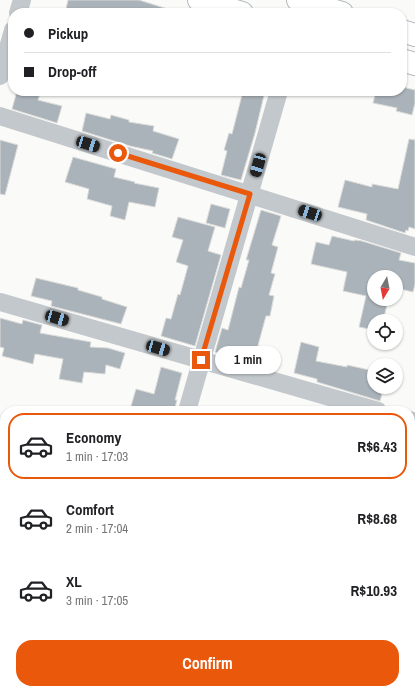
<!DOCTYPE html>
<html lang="en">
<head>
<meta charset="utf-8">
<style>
  body { margin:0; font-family:"Archivo Narrow",sans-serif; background:#f6f6f6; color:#202124; height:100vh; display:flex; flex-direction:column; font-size:15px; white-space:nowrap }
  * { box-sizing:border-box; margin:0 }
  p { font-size:13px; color:#757577 }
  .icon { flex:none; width:22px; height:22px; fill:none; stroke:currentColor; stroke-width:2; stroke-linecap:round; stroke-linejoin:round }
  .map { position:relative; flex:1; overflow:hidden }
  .details { position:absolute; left:0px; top:406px; width:415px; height:288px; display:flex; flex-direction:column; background:#fff; border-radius:16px 16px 0 0; box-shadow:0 1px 3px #0004 }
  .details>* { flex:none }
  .banner { position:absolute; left:8px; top:8px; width:399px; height:88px; border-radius:16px; box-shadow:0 1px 3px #0004; display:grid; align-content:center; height:88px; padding:0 16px; background:#fff }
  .needle { width:26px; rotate:190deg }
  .buttons { position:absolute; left:367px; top:270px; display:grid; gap:8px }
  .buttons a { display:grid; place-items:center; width:36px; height:36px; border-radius:50%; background:#fff; box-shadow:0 1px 3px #0004; font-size:20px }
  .end { position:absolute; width:18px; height:18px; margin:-9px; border:5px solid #ea580c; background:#fff; box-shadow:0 0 0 2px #fff }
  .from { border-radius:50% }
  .bubble { position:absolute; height:28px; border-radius:14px; background:#fff; box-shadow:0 1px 3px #0004; font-size:13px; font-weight:700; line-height:28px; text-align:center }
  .car { position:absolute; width:12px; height:24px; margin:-12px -6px; border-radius:5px; box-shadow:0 0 3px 1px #0007; background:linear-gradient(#222 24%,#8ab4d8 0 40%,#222 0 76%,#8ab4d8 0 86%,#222 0) }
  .banner b { display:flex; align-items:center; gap:14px; height:38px; font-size:15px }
  .banner b+b { border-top:1px solid #e0e0e0 }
  .banner i { width:10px; height:10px; background:#202124 }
  ul { padding:7px 0 0; list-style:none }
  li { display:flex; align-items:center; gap:12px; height:66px; margin:0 8px 6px; padding:0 8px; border:2px solid transparent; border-radius:16px }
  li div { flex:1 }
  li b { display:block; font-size:15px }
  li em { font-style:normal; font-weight:700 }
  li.on { border-color:#ea580c }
  li>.icon { width:36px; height:36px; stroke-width:1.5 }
  .primary-button { display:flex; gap:8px; margin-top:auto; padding:8px 16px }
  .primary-button a { flex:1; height:46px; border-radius:16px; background:#ea580c; color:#fff; font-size:16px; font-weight:700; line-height:46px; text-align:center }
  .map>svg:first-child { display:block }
</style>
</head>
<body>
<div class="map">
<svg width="415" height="694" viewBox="0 0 415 694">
  <rect width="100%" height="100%" fill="#fafaf8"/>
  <g fill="#aab3b9" stroke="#dcdcda">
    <path d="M 68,0 L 139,0 L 171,10 L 170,13 L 65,13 Z"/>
    <path d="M 402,87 L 415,90 L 415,103 L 412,115 L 396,111 L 397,108 L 373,103 L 376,91 L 402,91 Z"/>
    <path d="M 17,91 L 41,91 L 38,100 L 62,106 L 57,123 L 12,109 Z"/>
    <path d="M 243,91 L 265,91 L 255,133 L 241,180 L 221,175 L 227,151 L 224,150 L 229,133 L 232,134 Z"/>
    <path d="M 86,113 L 110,119 L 111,115 L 129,120 L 129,122 L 154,126 L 153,131 L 179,139 L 172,159 L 152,153 L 153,151 L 130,146 L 82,131 Z"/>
    <path d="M 409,139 L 415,140 L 415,229 L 409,227 L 408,231 L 406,230 L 405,233 L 366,220 L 367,214 L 338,207 L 345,180 L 372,187 L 372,184 L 398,189 Z"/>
    <path d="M 0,140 L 18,145 L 5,195 L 0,194 Z"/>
    <path d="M 73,157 L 116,169 L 114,177 L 135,182 L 134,183 L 159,188 L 155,207 L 129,202 L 125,220 L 110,216 L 112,206 L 87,199 L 89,189 L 65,182 Z"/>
    <path d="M 211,204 L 230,209 L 225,228 L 206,223 Z"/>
    <path d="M 261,210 L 281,216 L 272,245 L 278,247 L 271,273 L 275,274 L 269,295 L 274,296 L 270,316 L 266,316 L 253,364 L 217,354 L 218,353 L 215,352 L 222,328 L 228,330 L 239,287 L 241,288 L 249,260 L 246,260 Z"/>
    <path d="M 178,217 L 215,227 L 208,251 L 221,255 L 195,346 L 161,336 L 166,318 L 171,319 L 178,294 L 180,295 L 188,266 L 176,262 L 183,240 L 172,237 Z"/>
    <path d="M 332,236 L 354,241 L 355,240 L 362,241 L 401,253 L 399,260 L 415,263 L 415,284 L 413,292 L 396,288 L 396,277 L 374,277 L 374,299 L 391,299 L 390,302 L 388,301 L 383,321 L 374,321 L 374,330 L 359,327 L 366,296 L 343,291 L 347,272 L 311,264 L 316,242 L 329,245 Z"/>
    <path d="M 36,278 L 78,288 L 78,290 L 102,297 L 102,299 L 127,307 L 121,324 L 51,306 L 52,301 L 31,296 Z"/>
    <path d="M 0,318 L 22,324 L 23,320 L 38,324 L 42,325 L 40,333 L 91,342 L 90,347 L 108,348 L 125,353 L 120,369 L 106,365 L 105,374 L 84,372 L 82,383 L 59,379 L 63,359 L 35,354 L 33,364 L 2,356 L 4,348 L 0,347 Z"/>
    <path d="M 301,342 L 319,347 L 316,361 L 347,367 L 347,365 L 374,371 L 374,387 L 384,387 L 380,401 L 317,382 L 317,379 L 294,373 Z"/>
    <path d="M 161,367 L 182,373 L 175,400 L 177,400 L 174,411 L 149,411 L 131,406 L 136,389 L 154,394 Z"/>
  </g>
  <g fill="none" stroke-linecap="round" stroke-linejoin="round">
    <g stroke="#b3babf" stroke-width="24">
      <g id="secondary">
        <path d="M 199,0 L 242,13"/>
        <path d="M 298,0 L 342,13"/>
        <path d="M 402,31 L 415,35"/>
        <path d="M 402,60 L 415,64"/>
      </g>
    </g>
    <g stroke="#c3c8cc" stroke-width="18">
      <path d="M 18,13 L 22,0"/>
      <path d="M 0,76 L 13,30"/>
      <path d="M 0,116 L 415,247"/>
      <path d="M 0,302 L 378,411"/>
      <path d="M 187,411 L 279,91"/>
      <path d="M 410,420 L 415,422"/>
      <path d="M 0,483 L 5,484"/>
      <path d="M 410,601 L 415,583"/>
      <path d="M 0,660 L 5,662"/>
      <path d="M 95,689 L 111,694"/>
      <path d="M 384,694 L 386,689"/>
    </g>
    <use href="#secondary" stroke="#fff" stroke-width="22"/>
  </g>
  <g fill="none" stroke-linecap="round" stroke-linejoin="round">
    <path stroke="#ea580c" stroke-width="5" d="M 118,153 L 250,194 L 201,360"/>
  </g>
</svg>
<div class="buttons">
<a><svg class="needle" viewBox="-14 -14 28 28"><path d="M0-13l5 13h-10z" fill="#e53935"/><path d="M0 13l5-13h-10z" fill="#757577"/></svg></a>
<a><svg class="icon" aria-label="locate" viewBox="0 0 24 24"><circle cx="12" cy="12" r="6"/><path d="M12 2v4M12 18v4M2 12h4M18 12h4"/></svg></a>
<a><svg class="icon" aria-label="layers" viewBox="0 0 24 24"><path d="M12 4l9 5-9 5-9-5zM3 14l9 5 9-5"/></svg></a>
</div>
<i class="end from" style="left:118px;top:153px"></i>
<i class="end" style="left:201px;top:360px"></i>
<div class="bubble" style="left:215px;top:346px;width:66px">1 min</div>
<i class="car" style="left:88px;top:144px;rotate:107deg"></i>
<i class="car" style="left:258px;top:165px;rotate:196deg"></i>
<i class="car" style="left:310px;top:213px;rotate:288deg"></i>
<i class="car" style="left:57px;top:318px;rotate:106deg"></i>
<i class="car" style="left:158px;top:348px;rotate:106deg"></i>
<div class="banner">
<b><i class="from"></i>Pickup</b>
<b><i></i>Drop-off</b>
</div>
<section class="details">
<ul>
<li class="on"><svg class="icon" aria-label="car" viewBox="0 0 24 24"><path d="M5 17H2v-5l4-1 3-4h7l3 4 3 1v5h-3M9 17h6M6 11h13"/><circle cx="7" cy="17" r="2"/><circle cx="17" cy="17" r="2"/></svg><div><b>Economy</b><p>1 min · 17:03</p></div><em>R$6.43</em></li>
<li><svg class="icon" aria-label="car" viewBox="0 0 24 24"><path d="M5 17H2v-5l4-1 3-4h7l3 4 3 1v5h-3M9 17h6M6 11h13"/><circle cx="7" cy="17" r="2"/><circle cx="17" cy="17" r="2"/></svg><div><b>Comfort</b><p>2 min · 17:04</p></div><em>R$8.68</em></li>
<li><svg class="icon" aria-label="car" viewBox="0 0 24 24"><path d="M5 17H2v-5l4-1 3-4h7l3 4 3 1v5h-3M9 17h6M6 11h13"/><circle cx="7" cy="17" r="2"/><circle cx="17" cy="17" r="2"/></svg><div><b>XL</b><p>3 min · 17:05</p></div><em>R$10.93</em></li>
</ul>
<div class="primary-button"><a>Confirm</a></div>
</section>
</div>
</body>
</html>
